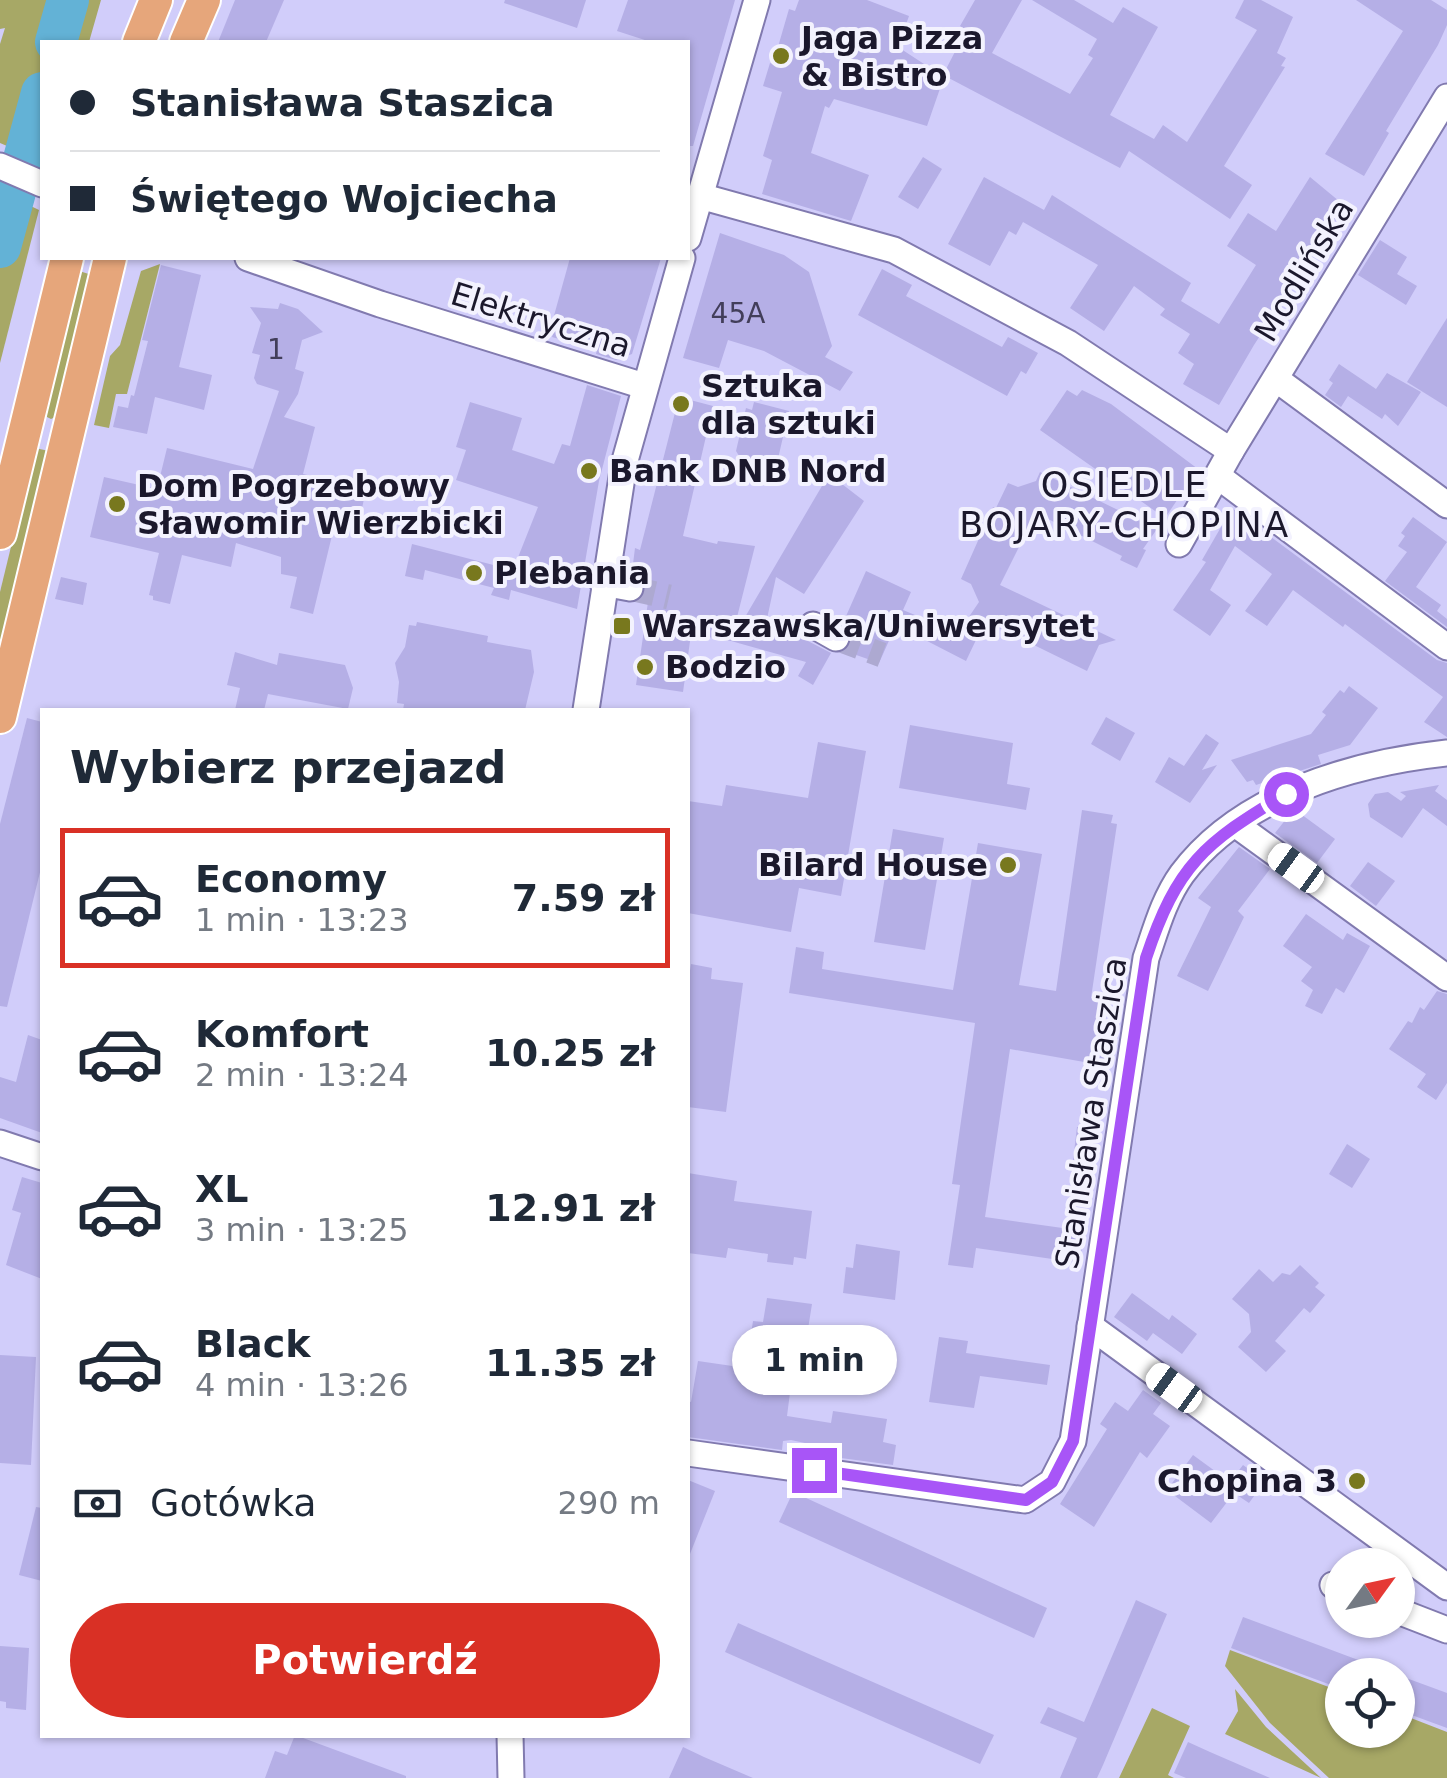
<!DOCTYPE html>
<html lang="pl">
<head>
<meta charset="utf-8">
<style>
  body { margin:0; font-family:"DejaVu Sans",sans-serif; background:#f6f6f7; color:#1f2937; height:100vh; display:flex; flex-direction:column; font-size:38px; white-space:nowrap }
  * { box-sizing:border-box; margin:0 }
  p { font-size:32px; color:#747a83 }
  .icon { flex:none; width:55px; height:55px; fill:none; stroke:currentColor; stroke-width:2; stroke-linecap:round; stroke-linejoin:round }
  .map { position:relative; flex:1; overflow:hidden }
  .details { position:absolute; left:40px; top:708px; width:650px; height:1030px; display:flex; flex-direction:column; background:#fff; border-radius:0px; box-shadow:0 2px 8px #0004 }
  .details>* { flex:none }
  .top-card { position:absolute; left:40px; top:40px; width:650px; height:220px; border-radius:0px; box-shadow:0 2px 8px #0004; display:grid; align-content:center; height:220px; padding:0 30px; background:#fff }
  .needle { width:65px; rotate:57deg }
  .buttons { position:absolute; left:1325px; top:1548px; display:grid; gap:20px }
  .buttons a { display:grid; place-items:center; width:90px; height:90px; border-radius:50%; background:#fff; box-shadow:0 2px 8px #0004; font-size:50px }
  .end { position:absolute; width:45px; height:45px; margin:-22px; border:12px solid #a855f7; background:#fff; box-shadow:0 0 0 5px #fff }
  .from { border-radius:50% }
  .bubble { position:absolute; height:70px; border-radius:35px; background:#fff; box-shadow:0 2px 8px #0004; font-size:32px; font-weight:700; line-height:70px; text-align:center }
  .car { position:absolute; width:30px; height:60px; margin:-30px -15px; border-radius:12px; box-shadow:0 0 8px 2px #0007; background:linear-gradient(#fff 24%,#345 0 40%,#fff 0 76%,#345 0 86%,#fff 0) }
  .top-card b { display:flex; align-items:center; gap:35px; height:95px; font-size:38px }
  .top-card b+b { border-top:2px solid #e0e1e3 }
  .top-card i { width:25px; height:25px; background:#1f2937 }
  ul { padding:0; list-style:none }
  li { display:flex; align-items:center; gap:30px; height:140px; margin:0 20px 15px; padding:0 10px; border:5px solid transparent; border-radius:0px }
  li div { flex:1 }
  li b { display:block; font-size:38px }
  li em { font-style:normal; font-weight:700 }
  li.selected { border-color:#d93025 }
  li>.icon { width:90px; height:90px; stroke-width:1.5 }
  h2 { padding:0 30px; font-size:45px; line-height:120px }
  .pay { display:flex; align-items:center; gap:25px; height:110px; padding:0 30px; font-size:38px }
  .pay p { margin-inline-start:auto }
  .cta { display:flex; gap:20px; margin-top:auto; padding:20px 30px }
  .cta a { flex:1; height:115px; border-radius:60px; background:#d93025; color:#fff; font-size:40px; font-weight:700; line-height:115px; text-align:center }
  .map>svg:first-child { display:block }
</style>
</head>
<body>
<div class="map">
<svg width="1447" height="1778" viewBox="0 0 1447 1778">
  <rect width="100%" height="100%" fill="#d1cdfa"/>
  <g fill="#a7a866">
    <path d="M 0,0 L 101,0 L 89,42 L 42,42 L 42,161 L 0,143 L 0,44 L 5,28 L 0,29 Z"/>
    <path d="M 0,191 L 39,210 L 0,363 Z"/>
    <path d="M 160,264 L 127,394 L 116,394 L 109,428 L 94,425 L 110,356 L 120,345 L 141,271 Z"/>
    <path d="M 76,270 L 92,275 L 57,416 L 51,419 L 45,416 Z"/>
    <path d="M 35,448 L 49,451 L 0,656 L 0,592 Z"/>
    <path d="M 1230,1650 L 1342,1692 L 1342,1730 L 1398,1730 L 1398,1713 L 1447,1732 L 1447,1778 L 1329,1778 L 1270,1723 L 1225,1666 Z"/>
    <path d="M 1235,1689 L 1266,1727 L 1321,1778 L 1225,1734 L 1238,1711 Z"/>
    <path d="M 1152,1708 L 1190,1726 L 1168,1775 L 1174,1778 L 1119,1778 Z"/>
  </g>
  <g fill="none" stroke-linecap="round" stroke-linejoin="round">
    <g stroke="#63b2d6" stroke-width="42">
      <path d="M 56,42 L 68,0"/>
      <path d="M 0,247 L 42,93"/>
    </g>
  </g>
  <g fill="#b5afe6">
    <path d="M 235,0 L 284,0 L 266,42 L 218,42 Z"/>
    <path d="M 505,0 L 586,0 L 577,28 L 504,3 Z"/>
    <path d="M 628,0 L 735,0 L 693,146 L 688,146 L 688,42 L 651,42 L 617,31 Z"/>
    <path d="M 799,0 L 867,0 L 909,16 L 898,47 L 944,77 L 927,126 L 834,99 L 829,108 L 825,106 L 811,153 L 869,175 L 851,221 L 762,194 L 772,160 L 763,156 L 782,92 L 763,86 L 770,63 L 773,64 L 789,9 L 795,11 Z"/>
    <path d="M 975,0 L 1022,0 L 992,53 L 1070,94 L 1093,58 L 1088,55 L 1097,39 L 1032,0 L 1074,0 L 1113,23 L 1123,7 L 1158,27 L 1110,115 L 1154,139 L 1163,125 L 1187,142 L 1257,30 L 1235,18 L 1244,0 L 1261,0 L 1293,17 L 1277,53 L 1286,58 L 1281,66 L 1285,67 L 1224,166 L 1252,185 L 1230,219 L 1129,151 L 1120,168 L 943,75 L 960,42 L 956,40 L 963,28 L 960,26 Z"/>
    <path d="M 1356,0 L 1431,0 L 1447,10 L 1447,25 L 1438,45 L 1386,131 L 1389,133 L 1364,176 L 1325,154 L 1403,31 Z"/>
    <path d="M 923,157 L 942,169 L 918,209 L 898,197 Z"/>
    <path d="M 984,177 L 1044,210 L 1052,195 L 1191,283 L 1181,301 L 1219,324 L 1256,265 L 1227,246 L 1248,213 L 1276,231 L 1310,177 L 1345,206 L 1254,345 L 1219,405 L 1183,384 L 1194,364 L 1178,353 L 1190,334 L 1160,315 L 1165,309 L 1134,286 L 1104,331 L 1070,308 L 1098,265 L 1023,222 L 1016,235 L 1009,231 L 990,266 L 948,244 Z"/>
    <path d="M 720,233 L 784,255 L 809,272 L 832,346 L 825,357 L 853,372 L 840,391 L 764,351 L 728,340 L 719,368 L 683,358 Z"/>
    <path d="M 1380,240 L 1407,257 L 1397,274 L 1417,286 L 1406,305 L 1358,275 Z"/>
    <path d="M 570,258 L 661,258 L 632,354 L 616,360 L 596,354 L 597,350 L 552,337 L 554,331 L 550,330 Z"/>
    <path d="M 161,265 L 201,275 L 179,367 L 212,375 L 204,410 L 155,397 L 147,434 L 113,427 L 118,406 L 128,408 L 131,395 L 134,396 L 148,341 L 142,340 Z"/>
    <path d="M 882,269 L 912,285 L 906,296 L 1002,347 L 1008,337 L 1038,353 L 1026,374 L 1021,371 L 1007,396 L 858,315 Z"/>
    <path d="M 280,303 L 298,309 L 323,332 L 302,340 L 295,369 L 304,372 L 298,394 L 284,417 L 315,427 L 303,474 L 366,489 L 358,528 L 335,523 L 313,614 L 290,608 L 297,577 L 281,574 L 281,557 L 236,543 L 231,567 L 182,555 L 170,604 L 153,600 L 153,596 L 149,595 L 159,553 L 90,537 L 104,477 L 157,489 L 167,448 L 253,469 L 279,391 L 257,384 L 254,378 L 260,355 L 252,353 L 261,323 L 250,307 L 278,309 Z"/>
    <path d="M 1447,318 L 1447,407 L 1407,382 Z"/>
    <path d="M 1339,364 L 1376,389 L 1387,373 L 1421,392 L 1398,426 L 1385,414 L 1382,419 L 1348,396 L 1341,407 L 1325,395 L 1333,383 L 1329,380 Z"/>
    <path d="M 587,385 L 621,396 L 599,481 L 577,609 L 511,590 L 509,600 L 491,595 L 494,588 L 425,570 L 423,580 L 405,576 L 412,544 L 513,570 L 538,507 L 456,480 L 466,450 L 456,447 L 470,402 L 522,418 L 512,450 L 554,464 L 562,444 L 570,446 Z"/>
    <path d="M 1067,390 L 1077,396 L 1082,390 L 1111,404 L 1198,469 L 1165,518 L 1040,430 Z"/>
    <path d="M 679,397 L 713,406 L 683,536 L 717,544 L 718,541 L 755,546 L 731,641 L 691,634 L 683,692 L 636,685 L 648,602 L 639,601 L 646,592 L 646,584 L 640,575 L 632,572 L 635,548 L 640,550 Z"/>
    <path d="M 754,402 L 789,411 L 774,476 L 770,475 L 769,480 L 751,475 L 736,451 L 746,408 L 752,410 Z"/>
    <path d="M 1040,472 L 1157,529 L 1143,549 L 1146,550 L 1137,568 L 1120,560 L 1122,556 L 1036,513 L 1000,585 L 1116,640 L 1099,645 L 1087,671 L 985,621 L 966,661 L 896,625 L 879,663 L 845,651 L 852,637 L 843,623 L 866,571 L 911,592 L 903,610 L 958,633 L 979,602 L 971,584 L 961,579 L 993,507 L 996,508 L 1008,483 L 1018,487 L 1036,481 Z"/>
    <path d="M 829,474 L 864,501 L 804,594 L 776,577 L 765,628 L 806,640 L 831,653 L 813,685 L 798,676 L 806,662 L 731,641 Z"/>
    <path d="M 1232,508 L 1437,660 L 1447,663 L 1447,737 L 1424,722 L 1443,697 L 1345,624 L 1343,627 L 1293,590 L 1267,626 L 1245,611 L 1272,574 L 1235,546 L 1210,590 L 1231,605 L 1210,636 L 1173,610 L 1206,562 L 1202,560 Z"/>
    <path d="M 1413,517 L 1447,542 L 1416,587 L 1441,605 L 1437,611 L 1447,619 L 1447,627 L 1385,581 L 1407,552 L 1398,546 L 1405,536 L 1401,533 Z"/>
    <path d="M 61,577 L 87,583 L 83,605 L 55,599 Z"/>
    <path d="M 417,622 L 488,636 L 487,642 L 531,650 L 534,672 L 525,710 L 403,710 L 404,704 L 397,703 L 399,682 L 395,663 L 405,647 L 409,625 L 416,626 Z"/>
    <path d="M 235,652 L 277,665 L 279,653 L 345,665 L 353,688 L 348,709 L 268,694 L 264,710 L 235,710 L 240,688 L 227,685 Z"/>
    <path d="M 1349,686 L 1378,708 L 1350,745 L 1318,755 L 1321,764 L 1256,785 L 1253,780 L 1247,782 L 1231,760 L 1311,734 L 1326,715 L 1322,712 L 1340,690 L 1344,693 Z"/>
    <path d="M 1106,717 L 1135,733 L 1120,761 L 1091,744 Z"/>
    <path d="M 27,718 L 42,722 L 42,864 L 7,1007 L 0,1006 L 0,824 Z"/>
    <path d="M 910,725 L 1013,743 L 1007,784 L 1030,788 L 1026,810 L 899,788 Z"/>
    <path d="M 1206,734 L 1219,743 L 1202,770 L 1217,765 L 1190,803 L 1155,782 L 1169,757 L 1184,766 Z"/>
    <path d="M 818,742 L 866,751 L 841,896 L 799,888 L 791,932 L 688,913 L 688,801 L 722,806 L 726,785 L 808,798 Z"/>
    <path d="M 1439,785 L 1435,791 L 1447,800 L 1447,826 L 1423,808 L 1402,838 L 1370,817 L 1368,804 L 1375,794 L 1388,792 L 1401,801 L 1406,796 L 1400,792 Z"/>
    <path d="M 1294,809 L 1335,839 L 1317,863 L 1275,833 Z"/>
    <path d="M 1082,810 L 1113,815 L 1111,823 L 1117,824 L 1091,998 L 1101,1000 L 1096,1044 L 1110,1046 L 1107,1066 L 1010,1049 L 985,1217 L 1084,1231 L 1080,1263 L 976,1248 L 973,1268 L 948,1265 L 960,1185 L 952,1184 L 975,1023 L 789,993 L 796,947 L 824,952 L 822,969 L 953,990 L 978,843 L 1042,854 L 1019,985 L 1056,991 Z"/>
    <path d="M 893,829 L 944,838 L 925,950 L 874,942 Z"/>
    <path d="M 1239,847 L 1270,869 L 1238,911 L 1244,917 L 1208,991 L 1177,976 L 1211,907 L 1198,898 Z"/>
    <path d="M 1368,862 L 1395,881 L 1376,906 L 1350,886 Z"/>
    <path d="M 1306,914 L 1343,940 L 1347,933 L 1370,946 L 1344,993 L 1336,988 L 1322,1014 L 1305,1006 L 1313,990 L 1301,981 L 1312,967 L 1283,946 Z"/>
    <path d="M 691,964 L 712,968 L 711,979 L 743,983 L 726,1112 L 688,1107 L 688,984 Z"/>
    <path d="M 1437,991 L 1447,994 L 1447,1083 L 1436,1100 L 1417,1087 L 1426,1074 L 1389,1049 L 1408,1021 L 1412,1023 L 1420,1007 L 1424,1010 Z"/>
    <path d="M 28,1035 L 42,1040 L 42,1133 L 0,1118 L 0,1077 L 16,1082 Z"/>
    <path d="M 1077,1127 L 1096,1130 L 1091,1172 L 1072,1169 Z"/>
    <path d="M 1347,1144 L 1370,1159 L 1352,1188 L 1329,1174 Z"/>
    <path d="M 688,1173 L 737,1181 L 734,1201 L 812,1211 L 806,1259 L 794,1257 L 793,1265 L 767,1262 L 768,1254 L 728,1248 L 726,1258 L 688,1253 Z"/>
    <path d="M 22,1177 L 42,1183 L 42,1279 L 6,1265 L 21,1213 L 12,1210 Z"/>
    <path d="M 856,1244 L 900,1251 L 895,1300 L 843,1293 L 846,1267 L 853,1268 Z"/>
    <path d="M 1300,1265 L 1319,1283 L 1315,1287 L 1325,1295 L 1310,1313 L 1304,1308 L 1275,1341 L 1286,1351 L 1266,1372 L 1238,1347 L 1251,1332 L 1249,1314 L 1232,1299 L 1259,1269 L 1273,1282 L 1282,1273 L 1290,1275 Z"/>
    <path d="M 1132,1293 L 1169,1320 L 1172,1315 L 1197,1334 L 1182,1354 L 1153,1333 L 1147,1341 L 1114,1317 Z"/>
    <path d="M 767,1298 L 812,1304 L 800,1379 L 792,1377 L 787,1416 L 831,1423 L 833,1411 L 887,1419 L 883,1442 L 896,1445 L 893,1465 L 826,1456 L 828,1448 L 791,1440 L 783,1441 L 782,1450 L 688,1437 L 688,1401 L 691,1402 L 698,1361 L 746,1368 L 753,1321 L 763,1322 Z"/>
    <path d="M 939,1337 L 968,1341 L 966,1353 L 1050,1365 L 1047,1385 L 980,1376 L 974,1408 L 929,1402 Z"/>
    <path d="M 0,1355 L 36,1357 L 31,1465 L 0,1463 Z"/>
    <path d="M 1143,1390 L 1161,1403 L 1153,1414 L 1170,1426 L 1147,1458 L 1140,1452 L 1094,1527 L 1060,1504 L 1107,1429 L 1100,1424 L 1115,1402 L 1128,1411 Z"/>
    <path d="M 1193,1455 L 1230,1482 L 1243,1465 L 1265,1481 L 1249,1503 L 1234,1493 L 1211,1523 L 1167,1490 Z"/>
    <path d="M 688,1480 L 715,1491 L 688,1559 Z"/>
    <path d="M 793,1492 L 1047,1608 L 1034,1638 L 779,1522 Z"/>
    <path d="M 36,1507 L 42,1508 L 42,1581 L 19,1575 Z"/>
    <path d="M 1136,1600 L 1167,1614 L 1103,1765 L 1097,1778 L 1060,1778 L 1077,1738 L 1040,1723 L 1048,1707 L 1084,1722 Z"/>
    <path d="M 1243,1617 L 1393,1673 L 1392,1675 L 1342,1675 L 1342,1689 L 1231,1648 Z"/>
    <path d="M 738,1623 L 994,1735 L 980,1764 L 725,1652 Z"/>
    <path d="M 0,1646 L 29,1648 L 26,1710 L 6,1708 L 6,1702 L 0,1701 Z"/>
    <path d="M 1398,1675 L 1447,1693 L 1447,1728 L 1398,1710 Z"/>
    <path d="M 295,1735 L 406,1776 L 406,1778 L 265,1778 L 275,1751 L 287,1755 Z"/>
    <path d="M 1188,1742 L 1210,1752 L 1270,1778 L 1186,1778 L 1174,1773 Z"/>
    <path d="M 683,1747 L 704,1757 L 753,1778 L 669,1778 Z"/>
  </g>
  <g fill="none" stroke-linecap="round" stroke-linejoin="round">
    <g stroke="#ada9d1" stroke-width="25" stroke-dasharray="25 12" stroke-linecap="butt">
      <path d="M 630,588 L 669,597"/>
      <path d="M 836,638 L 882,655"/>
    </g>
    <g stroke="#817aaf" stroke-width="29">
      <g id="minor">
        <path d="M 0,166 L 42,184"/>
        <path d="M 700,196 L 894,250 L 1068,343 L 1231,451"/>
        <path d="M 688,238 L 757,0"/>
        <path d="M 248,258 L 380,304 L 644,386"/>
        <path d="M 1276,379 L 1447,505"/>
        <path d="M 1219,477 L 1447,647"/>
        <path d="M 1179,544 L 1231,451 L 1447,97"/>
        <path d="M 603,583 L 630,588"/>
        <path d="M 813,625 L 836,638"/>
        <path d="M 586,710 L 624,464 L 682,258"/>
        <path d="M 1235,824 L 1447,978"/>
        <path d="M 0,1143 L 42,1157"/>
        <path d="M 1090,1326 L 1447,1587"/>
        <path d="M 688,1453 L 1025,1500 L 1052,1482 L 1073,1441 L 1146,958 C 1156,929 1164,899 1182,874 C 1241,795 1354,763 1447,753"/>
        <path d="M 1333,1585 L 1342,1589"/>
        <path d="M 1398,1611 L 1447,1630"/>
        <path d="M 510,1735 L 511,1778"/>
      </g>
    </g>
    <g stroke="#fff" stroke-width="36">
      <g id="major">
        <path d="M 139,42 L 156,0"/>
        <path d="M 186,42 L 204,0"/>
        <path d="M 0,533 L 67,258"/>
        <path d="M 0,717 L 110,258"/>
      </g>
    </g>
    <use href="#minor" stroke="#fff" stroke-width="25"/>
    <use href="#major" stroke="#e6a67b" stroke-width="32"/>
  </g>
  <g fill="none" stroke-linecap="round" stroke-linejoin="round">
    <path stroke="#a855f7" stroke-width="12" d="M 814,1470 L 1026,1500 L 1052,1482 L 1073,1441 L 1146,958 C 1177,865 1204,843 1286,794"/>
  </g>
  <g fill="#78781e" stroke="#f3f2fe" stroke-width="4">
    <circle cx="781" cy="56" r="10"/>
    <circle cx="681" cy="404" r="10"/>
    <circle cx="589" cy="471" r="10"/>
    <circle cx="117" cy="504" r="10"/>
    <circle cx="474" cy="573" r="10"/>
    <rect x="612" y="616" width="20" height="20" rx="5"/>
    <circle cx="645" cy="667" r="10"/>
    <circle cx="1008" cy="865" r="10"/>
    <circle cx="1357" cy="1481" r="10"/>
  </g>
  <g text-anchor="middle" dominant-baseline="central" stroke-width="8" stroke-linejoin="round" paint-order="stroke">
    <g font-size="28" fill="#423e5a">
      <text x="738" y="313">45A</text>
      <text x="276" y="349">1</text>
    </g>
    <g font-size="32" font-weight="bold" fill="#1b182c" stroke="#f3f2fe" text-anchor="start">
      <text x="801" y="38">Jaga Pizza<tspan x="801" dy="37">&amp; Bistro</tspan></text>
      <text x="701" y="386">Sztuka<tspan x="701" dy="37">dla sztuki</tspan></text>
      <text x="609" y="471">Bank DNB Nord</text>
      <text x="137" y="486">Dom Pogrzebowy<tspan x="137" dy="37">Sławomir Wierzbicki</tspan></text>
      <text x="494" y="573">Plebania</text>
      <text x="642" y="626">Warszawska/Uniwersytet</text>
      <text x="665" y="667">Bodzio</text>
      <text x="988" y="865" text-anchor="end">Bilard House</text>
      <text x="1337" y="1481" text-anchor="end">Chopina 3</text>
    </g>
    <g font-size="32" fill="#1b182c" stroke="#f3f2fe">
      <text transform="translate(1304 270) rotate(-59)">Modlińska</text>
      <text transform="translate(541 320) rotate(17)">Elektryczna</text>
      <text transform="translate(1091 1113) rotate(-81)">Stanisława Staszica</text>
    </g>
    <g font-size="35" letter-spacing="2.5" fill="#1b182c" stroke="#f3f2fe">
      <text x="1125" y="485">OSIEDLE<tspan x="1125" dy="40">BOJARY-CHOPINA</tspan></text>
    </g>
  </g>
</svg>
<div class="buttons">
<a><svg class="needle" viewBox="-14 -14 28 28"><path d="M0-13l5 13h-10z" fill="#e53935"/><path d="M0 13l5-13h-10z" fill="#747a83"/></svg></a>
<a><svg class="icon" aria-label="locate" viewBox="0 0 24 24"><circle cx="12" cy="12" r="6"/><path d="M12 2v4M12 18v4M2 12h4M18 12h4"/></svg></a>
</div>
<i class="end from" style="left:1286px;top:794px"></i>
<i class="end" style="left:814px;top:1470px"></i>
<div class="bubble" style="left:732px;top:1325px;width:165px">1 min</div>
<i class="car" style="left:1296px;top:868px;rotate:306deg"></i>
<i class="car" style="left:1174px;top:1388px;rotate:306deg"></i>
<div class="top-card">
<b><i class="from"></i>Stanisława Staszica</b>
<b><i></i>Świętego Wojciecha</b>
</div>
<section class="details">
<h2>Wybierz przejazd</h2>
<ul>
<li class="selected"><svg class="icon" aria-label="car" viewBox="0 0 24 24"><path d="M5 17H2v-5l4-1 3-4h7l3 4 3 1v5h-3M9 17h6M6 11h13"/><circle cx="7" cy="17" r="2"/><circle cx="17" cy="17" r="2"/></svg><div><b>Economy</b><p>1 min · 13:23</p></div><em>7.59 zł</em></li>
<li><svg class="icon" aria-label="car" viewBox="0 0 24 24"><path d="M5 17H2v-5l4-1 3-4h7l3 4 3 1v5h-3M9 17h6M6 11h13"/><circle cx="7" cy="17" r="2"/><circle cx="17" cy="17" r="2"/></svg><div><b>Komfort</b><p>2 min · 13:24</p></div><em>10.25 zł</em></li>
<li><svg class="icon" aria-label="car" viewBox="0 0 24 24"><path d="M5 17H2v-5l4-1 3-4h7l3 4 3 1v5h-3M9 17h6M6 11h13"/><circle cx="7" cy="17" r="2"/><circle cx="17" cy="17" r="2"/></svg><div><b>XL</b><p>3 min · 13:25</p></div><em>12.91 zł</em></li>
<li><svg class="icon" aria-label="car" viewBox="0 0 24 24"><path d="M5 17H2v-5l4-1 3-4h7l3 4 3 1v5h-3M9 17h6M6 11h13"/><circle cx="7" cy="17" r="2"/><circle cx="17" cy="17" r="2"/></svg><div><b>Black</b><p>4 min · 13:26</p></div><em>11.35 zł</em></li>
</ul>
<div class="pay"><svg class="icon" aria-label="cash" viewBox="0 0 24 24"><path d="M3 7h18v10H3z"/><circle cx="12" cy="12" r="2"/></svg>Gotówka<p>290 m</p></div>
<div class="cta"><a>Potwierdź</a></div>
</section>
</div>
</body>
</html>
